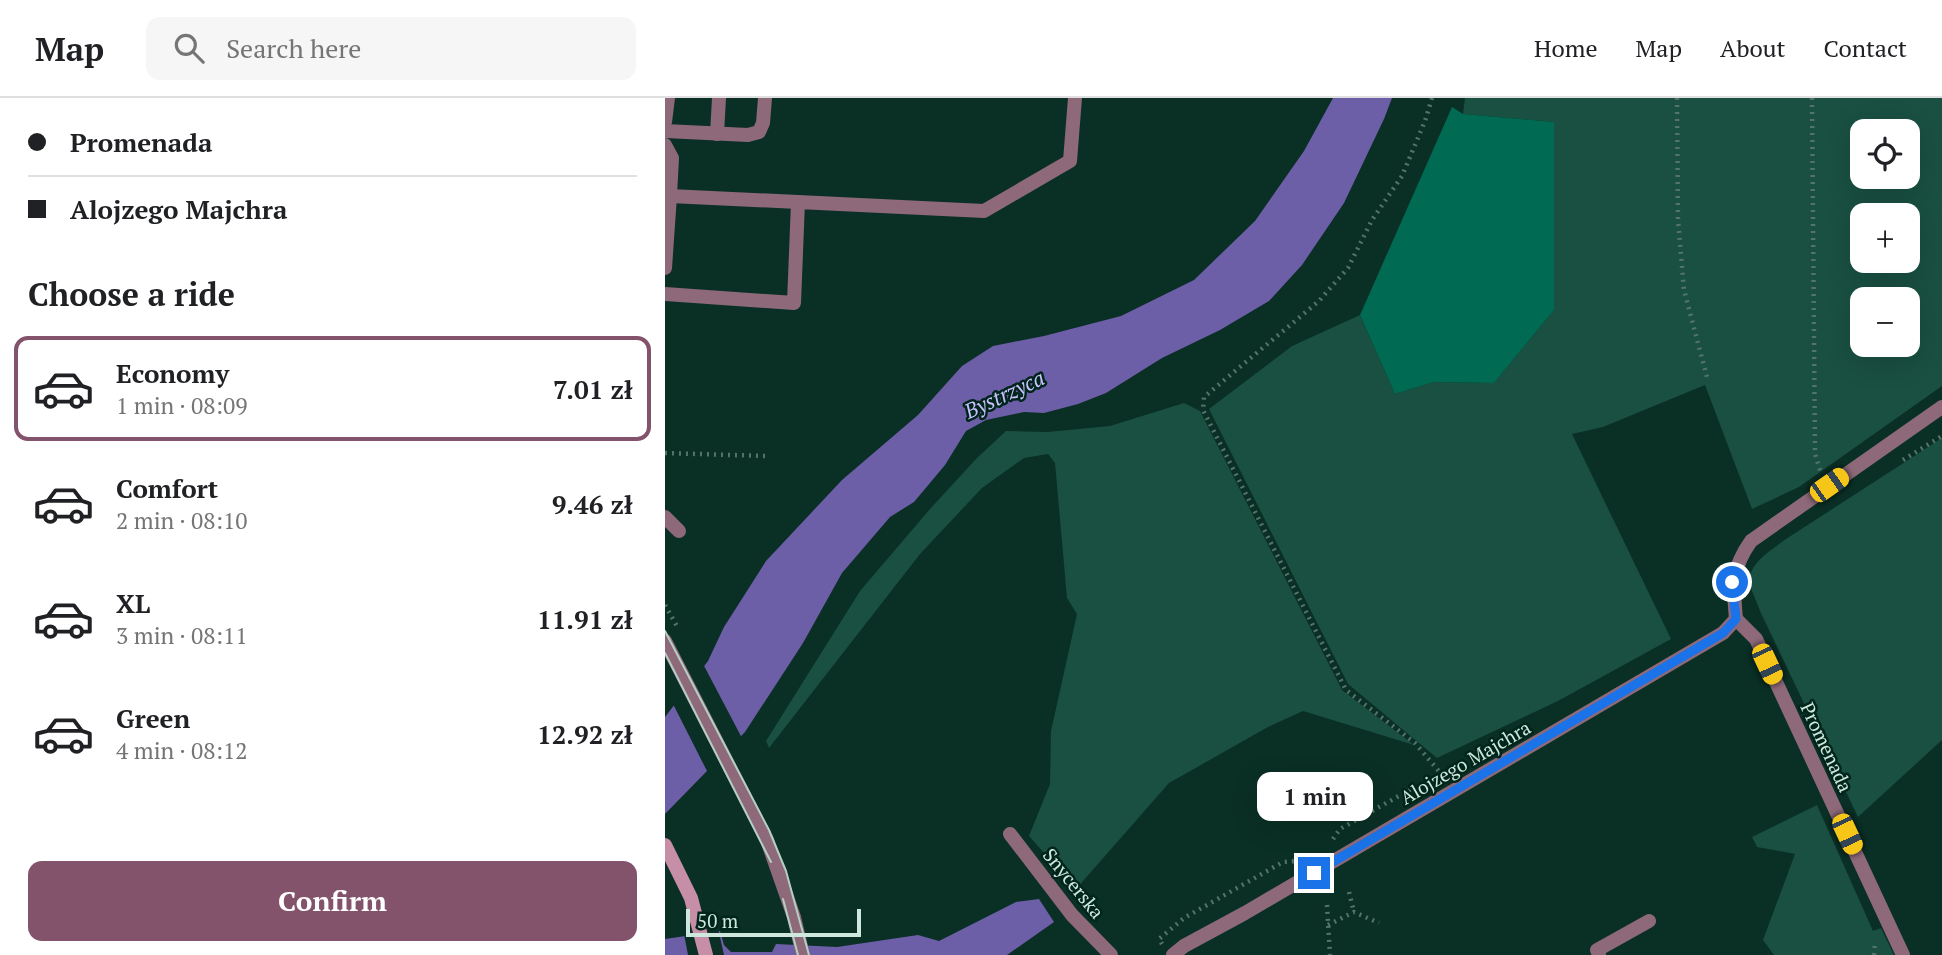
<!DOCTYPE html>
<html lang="en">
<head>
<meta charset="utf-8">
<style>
  body { margin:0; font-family:"PT Serif",serif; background:#f6f6f6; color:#202124; height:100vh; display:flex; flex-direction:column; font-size:26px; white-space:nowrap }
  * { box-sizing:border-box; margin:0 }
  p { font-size:23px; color:#757577 }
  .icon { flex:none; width:38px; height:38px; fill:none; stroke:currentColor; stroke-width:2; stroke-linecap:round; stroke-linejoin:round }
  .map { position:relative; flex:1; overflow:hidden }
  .side { display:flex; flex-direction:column; background:#fff; width:665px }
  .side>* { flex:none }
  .top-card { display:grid; align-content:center; height:154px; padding:0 28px; background:#fff }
  .tools { position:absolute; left:1185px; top:21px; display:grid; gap:14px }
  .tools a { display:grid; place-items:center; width:70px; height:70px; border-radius:14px; background:#fff; box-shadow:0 7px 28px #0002; font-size:35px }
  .scale { position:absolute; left:21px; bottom:18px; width:175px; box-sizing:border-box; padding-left:7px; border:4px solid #cfe8de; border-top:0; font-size:19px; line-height:24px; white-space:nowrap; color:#cfe8de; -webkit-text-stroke:5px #00251b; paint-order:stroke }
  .end { position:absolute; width:32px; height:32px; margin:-16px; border:9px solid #1a73e8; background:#fff; box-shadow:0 0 0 4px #fff }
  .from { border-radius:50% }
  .bubble { position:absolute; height:49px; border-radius:14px; background:#fff; box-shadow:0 7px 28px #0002; font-size:23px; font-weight:800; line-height:49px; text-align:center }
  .car { position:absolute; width:21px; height:42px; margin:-21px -10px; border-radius:9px; box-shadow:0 0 5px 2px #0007; background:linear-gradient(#f5c518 24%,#345 0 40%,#f5c518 0 76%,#345 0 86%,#f5c518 0) }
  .top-card b { display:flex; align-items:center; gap:24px; height:66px; font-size:26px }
  .top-card b+b { border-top:2px solid #e0e0e0 }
  .top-card i { width:18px; height:18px; background:#202124 }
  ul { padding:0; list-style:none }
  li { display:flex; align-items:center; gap:21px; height:105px; margin:0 14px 10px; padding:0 14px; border:4px solid transparent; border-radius:14px }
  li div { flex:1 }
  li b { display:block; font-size:26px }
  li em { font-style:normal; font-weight:800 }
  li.on { border-color:#83526b }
  li>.icon { width:63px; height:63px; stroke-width:1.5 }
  h2 { padding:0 28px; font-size:32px; line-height:84px }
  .primary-button { display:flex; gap:14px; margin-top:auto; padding:14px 28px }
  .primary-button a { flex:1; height:80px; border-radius:14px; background:#83526b; color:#fff; font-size:28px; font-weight:800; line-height:80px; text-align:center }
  header { display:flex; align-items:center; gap:42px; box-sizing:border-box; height:98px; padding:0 35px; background:#fff; border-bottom:2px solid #e0e0e0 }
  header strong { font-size:33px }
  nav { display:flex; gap:38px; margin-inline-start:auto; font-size:24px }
  .search { width:490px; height:63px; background:#f6f6f6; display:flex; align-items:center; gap:18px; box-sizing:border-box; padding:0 24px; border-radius:14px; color:#757577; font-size:26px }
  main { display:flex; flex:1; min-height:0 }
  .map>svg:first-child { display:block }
</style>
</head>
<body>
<header>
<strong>Map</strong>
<div class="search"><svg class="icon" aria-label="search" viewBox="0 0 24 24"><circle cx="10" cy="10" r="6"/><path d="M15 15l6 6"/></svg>Search here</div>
<nav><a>Home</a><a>Map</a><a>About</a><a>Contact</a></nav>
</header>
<main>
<section class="side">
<div class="top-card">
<b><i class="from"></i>Promenada</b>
<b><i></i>Alojzego Majchra</b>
</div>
<h2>Choose a ride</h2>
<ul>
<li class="on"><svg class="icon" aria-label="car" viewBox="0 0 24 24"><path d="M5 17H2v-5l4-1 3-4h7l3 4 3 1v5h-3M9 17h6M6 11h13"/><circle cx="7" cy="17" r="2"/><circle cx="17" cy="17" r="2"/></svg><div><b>Economy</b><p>1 min · 08:09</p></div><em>7.01 zł</em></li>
<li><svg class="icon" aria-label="car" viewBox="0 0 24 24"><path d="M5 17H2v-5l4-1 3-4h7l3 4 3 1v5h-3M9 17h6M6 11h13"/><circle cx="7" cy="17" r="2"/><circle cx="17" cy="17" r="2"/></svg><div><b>Comfort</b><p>2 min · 08:10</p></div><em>9.46 zł</em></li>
<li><svg class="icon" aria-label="car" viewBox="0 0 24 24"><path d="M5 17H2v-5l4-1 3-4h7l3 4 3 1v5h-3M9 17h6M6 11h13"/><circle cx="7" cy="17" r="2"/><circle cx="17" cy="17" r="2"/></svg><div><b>XL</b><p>3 min · 08:11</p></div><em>11.91 zł</em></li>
<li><svg class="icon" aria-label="car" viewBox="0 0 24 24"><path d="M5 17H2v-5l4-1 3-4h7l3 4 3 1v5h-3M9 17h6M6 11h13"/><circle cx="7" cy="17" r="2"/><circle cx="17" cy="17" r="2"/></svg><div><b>Green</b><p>4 min · 08:12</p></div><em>12.92 zł</em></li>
</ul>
<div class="primary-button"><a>Confirm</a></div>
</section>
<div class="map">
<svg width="1277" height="857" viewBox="0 0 1277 857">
  <rect width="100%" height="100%" fill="#0a2f25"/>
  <g fill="#195041" fill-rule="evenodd">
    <path d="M 800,0 L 1277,0 L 1277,288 L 1134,389 L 1087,411 L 1040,287 L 938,329 L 907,336 L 1006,541 L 893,603 L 772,660 L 683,586 L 544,311 L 627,248 L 695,217 L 730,296 L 769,284 L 829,285 L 889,212 L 889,24 L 798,16 ZM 1197,33 L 1242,33 L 1242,79 L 1197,79 ZM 1197,117 L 1242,117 L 1242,163 L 1197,163 ZM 1197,201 L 1242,201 L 1242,247 L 1197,247 Z"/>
    <path d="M 519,305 L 535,313 L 677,592 L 749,647 L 638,613 L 603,629 L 504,685 L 411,791 L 364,738 L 385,686 L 386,633 L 412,516 L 402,500 L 390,365 L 383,356 L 359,360 L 317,390 L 255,456 L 104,650 L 101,643 L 195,493 L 265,411 L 311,361 L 341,333 L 382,334 L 445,328 Z"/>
    <path d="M 1277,340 L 1277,642 L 1193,719 L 1095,513 C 1092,504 1087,495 1085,486 C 1081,466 1108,451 1121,441 Z"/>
    <path d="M 1152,707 L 1208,833 L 1216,830 L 1229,857 L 1109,857 L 1098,842 L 1130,756 L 1092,749 L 1087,739 Z"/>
  </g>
  <path fill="#016a53" d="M 787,9 L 798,16 L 889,24 L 889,212 L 829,285 L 769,284 L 730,296 L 695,217 Z"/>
  <g fill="#6d5ea8">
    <path d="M 668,0 L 727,0 L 719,21 L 679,105 L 637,167 L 604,203 L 555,232 L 497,260 L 441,295 L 413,306 L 379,315 L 359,314 L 321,322 L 301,333 L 280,367 L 249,404 L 225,419 L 177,475 L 138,545 L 80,634 L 0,716 L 0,619 L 43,563 L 59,529 L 101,463 L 177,382 L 253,317 L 297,268 L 328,248 L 379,238 L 456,218 L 529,182 L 590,123 L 639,53 Z"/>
    <path d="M 374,801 L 389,824 L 342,857 L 0,857 L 0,841 L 55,833 L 59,847 L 66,854 L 107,854 L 111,846 L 172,849 L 253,837 L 274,843 L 351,804 Z"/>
  </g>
  <g fill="#0a2f25">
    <path d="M 37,564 L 78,642 L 43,675 L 7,604 Z"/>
    <path d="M 53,830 L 59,857 L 23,857 L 19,836 Z"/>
  </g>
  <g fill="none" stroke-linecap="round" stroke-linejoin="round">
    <g stroke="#54746a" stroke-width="4.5" stroke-dasharray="2 5" stroke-linecap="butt">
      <path d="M 767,0 L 760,23 L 737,78 L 707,122 L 683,170 L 654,203 L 539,299 L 538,312 L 681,592 L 750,645 L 778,678"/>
      <path d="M 1012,0 L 1013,122 L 1019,192 L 1043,283"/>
      <path d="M 1147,0 L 1150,356 L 1156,375"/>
      <path d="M 0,355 L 100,358"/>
      <path d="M 1238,362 L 1277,338"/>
      <path d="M 0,507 L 13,530"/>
      <path d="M 668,741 L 675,731 L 748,690 L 754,694"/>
      <path d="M 684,794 L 689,814"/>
      <path d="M 662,807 L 665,857"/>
      <path d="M 663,827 L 689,814 L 714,825"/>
      <path d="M 497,846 L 494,841 L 519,820 L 618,764 L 632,763"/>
      <path d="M 1209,857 L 1210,844"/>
    </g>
    <g stroke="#8d6979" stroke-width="14">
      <path d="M 0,33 L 83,37 L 94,34 L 98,25 L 100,0"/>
      <path d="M 52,36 L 54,0"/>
      <path d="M 0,47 L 7,60 L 5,98 L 133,104"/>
      <path d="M 0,170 L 5,98"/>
      <path d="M 0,196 L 129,205 L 133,104 L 319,113 L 405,63 L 410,0"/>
      <path d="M 0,419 L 14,433"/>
      <path d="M 1071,521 L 1091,541 L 1238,857"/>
      <path d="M 345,736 L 407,817 L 446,857"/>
      <path d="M 934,857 L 932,852 L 984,823"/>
    </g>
    <g stroke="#8d6979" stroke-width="14">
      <path d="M 0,24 L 3,0"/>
      <path d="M 0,543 L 102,742 L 129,819 L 138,857"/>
      <path d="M 508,857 L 519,848 L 580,815 L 1058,535 L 1071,521 C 1068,488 1066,471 1086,443 L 1277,309"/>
    </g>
    <path stroke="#c78ea7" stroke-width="14" d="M 0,747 L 26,800 L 41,857"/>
    <g stroke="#b4cec4" stroke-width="2">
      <path d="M 0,533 L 104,732 L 121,773 L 144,857"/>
      <path d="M 0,555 L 106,764"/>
      <path d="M 118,801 L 133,857"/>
    </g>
  </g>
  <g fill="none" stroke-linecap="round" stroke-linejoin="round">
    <path stroke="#1a73e8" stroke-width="9" d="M 649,775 L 1058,535 L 1071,521 L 1067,484"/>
  </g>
  <g text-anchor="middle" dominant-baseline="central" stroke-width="5" stroke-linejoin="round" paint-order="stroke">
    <g font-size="19" fill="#cfe8de" stroke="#00251b">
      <text transform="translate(1162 649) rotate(65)">Promenada</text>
      <text transform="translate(800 664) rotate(-30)">Alojzego Majchra</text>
      <text transform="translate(409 785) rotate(51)">Snycerska</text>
    </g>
    <g font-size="21" font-style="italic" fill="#c9c0fd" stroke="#00251b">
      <text transform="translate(339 296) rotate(-25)">Bystrzyca</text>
    </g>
  </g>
</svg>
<div class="tools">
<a><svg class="icon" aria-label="locate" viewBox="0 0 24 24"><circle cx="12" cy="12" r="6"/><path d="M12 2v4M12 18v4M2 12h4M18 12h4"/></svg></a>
<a>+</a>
<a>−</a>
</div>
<div class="scale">50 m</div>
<i class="end from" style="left:1067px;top:484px"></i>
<i class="end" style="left:649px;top:775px"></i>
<div class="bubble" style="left:592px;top:674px;width:116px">1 min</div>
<i class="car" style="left:1164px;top:387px;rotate:55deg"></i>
<i class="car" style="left:1102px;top:566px;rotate:155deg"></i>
<i class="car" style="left:1182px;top:736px;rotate:155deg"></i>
</div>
</main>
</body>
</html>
